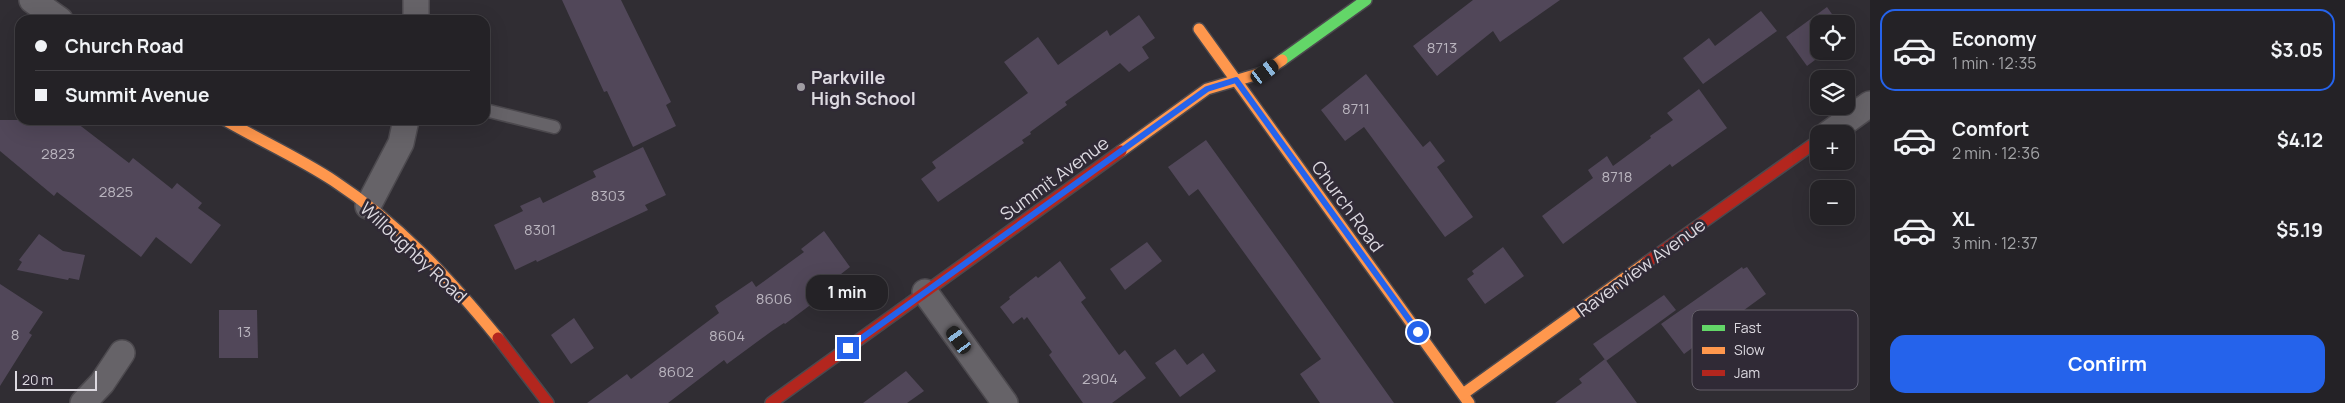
<!DOCTYPE html>
<html lang="en">
<head>
<meta charset="utf-8">
<style>
  body { margin:0; font-family:Manrope,sans-serif; background:#302f32; color:#f1f3f6; height:100vh; display:flex; flex-direction:column; font-size:19px; white-space:nowrap }
  * { box-sizing:border-box; margin:0 }
  p { font-size:16px; color:#a3a4a7 }
  .icon { flex:none; width:28px; height:28px; fill:none; stroke:currentColor; stroke-width:2; stroke-linecap:round; stroke-linejoin:round }
  .map { position:relative; flex:1; overflow:hidden }
  .sheet { display:flex; flex-direction:column; background:#242226; width:475px }
  .sheet>* { flex:none }
  .hud { position:absolute; left:15px; top:15px; width:475px; height:110px; border-radius:15px; box-shadow:0 5px 20px #0002,0 0 0 1px #413f43; display:grid; align-content:center; height:110px; padding:0 20px; background:#242226 }
  .buttons { position:absolute; left:1810px; top:15px; display:grid; gap:10px }
  .buttons a { display:grid; place-items:center; width:45px; height:45px; border-radius:10px; background:#242226; box-shadow:0 5px 20px #0002,0 0 0 1px #413f43; font-size:25px }
  .scale { position:absolute; left:15px; bottom:12px; width:82px; box-sizing:border-box; padding-left:5px; border:2px solid #dcd9e0; border-top:0; font-size:14px; line-height:18px; white-space:nowrap; color:#dcd9e0; -webkit-text-stroke:4px #302a36; paint-order:stroke }
  .end { position:absolute; width:22px; height:22px; margin:-11px; border:6px solid #2563eb; background:#fff; box-shadow:0 0 0 2px #fff }
  .from { border-radius:50% }
  .bubble { position:absolute; height:35px; border-radius:15px; background:#242226; box-shadow:0 5px 20px #0002,0 0 0 1px #413f43; font-size:16px; font-weight:700; line-height:35px; text-align:center }
  .car { position:absolute; width:15px; height:30px; margin:-15px -8px; border-radius:6px; box-shadow:0 0 4px 1px #0007; background:linear-gradient(#222 24%,#8ab4d8 0 40%,#222 0 76%,#8ab4d8 0 86%,#222 0) }
  .hud b { display:flex; align-items:center; gap:18px; height:48px; font-size:19px }
  .hud b+b { border-top:1px solid #413f43 }
  .hud i { width:12px; height:12px; background:#f1f3f6 }
  ul { padding:9px 0 0; list-style:none }
  li { display:flex; align-items:center; gap:15px; height:82px; margin:0 10px 8px; padding:0 10px; border:2px solid transparent; border-radius:15px }
  li div { flex:1 }
  li b { display:block; font-size:19px }
  li em { font-style:normal; font-weight:700 }
  li.active { border-color:#2563eb }
  li>.icon { width:45px; height:45px; stroke-width:1.5 }
  .primary-button { display:flex; gap:10px; margin-top:auto; padding:10px 20px }
  .primary-button a { flex:1; height:58px; border-radius:15px; background:#2563eb; color:#fff; font-size:20px; font-weight:700; line-height:58px; text-align:center }
  main { display:flex; flex:1; min-height:0 }
  .map>svg:first-child { display:block }
</style>
</head>
<body>
<main>
<div class="map">
<svg width="1870" height="403" viewBox="0 0 1870 403">
  <rect width="100%" height="100%" fill="#302d33"/>
  <g fill="#514759">
    <path d="M 562,0 L 621,0 L 671,102 L 666,105 L 676,126 L 633,147 L 607,91 L 604,92 Z"/>
    <path d="M 1473,0 L 1560,0 L 1500,42 L 1493,31 L 1437,76 L 1413,46 Z"/>
    <path d="M 1827,7 L 1839,24 L 1819,24 L 1819,51 L 1827,51 L 1807,66 L 1786,37 Z"/>
    <path d="M 1761,11 L 1777,31 L 1703,84 L 1683,58 L 1709,38 L 1715,46 Z"/>
    <path d="M 1139,15 L 1155,38 L 1142,47 L 1149,58 L 1129,72 L 1120,63 L 1065,102 L 1067,105 L 1030,132 L 1031,134 L 1022,140 L 1024,143 L 938,202 L 921,179 L 936,168 L 932,162 L 1028,93 L 1004,62 L 1038,37 L 1058,65 L 1107,30 L 1110,36 Z"/>
    <path d="M 1366,74 L 1423,147 L 1430,141 L 1445,161 L 1437,167 L 1473,217 L 1445,237 L 1364,127 L 1345,141 L 1321,110 Z"/>
    <path d="M 1699,89 L 1727,128 L 1672,167 L 1670,164 L 1563,244 L 1542,216 L 1593,178 L 1588,170 L 1607,156 L 1613,166 L 1651,138 L 1650,136 L 1673,120 L 1667,113 Z"/>
    <path d="M 0,120 L 73,120 L 129,163 L 133,158 L 172,189 L 177,183 L 202,203 L 198,208 L 221,225 L 191,264 L 156,237 L 141,257 L 57,192 L 54,196 L 0,151 Z"/>
    <path d="M 1206,140 L 1294,262 L 1394,403 L 1320,403 L 1300,374 L 1321,359 L 1198,189 L 1189,196 L 1168,167 Z"/>
    <path d="M 643,147 L 666,195 L 645,205 L 648,210 L 537,262 L 536,260 L 515,270 L 494,225 L 523,211 L 520,206 L 540,197 L 543,203 L 596,177 L 593,171 Z"/>
    <path d="M 824,231 L 850,267 L 841,274 L 844,278 L 841,282 L 785,324 L 784,323 L 772,331 L 727,364 L 724,360 L 668,403 L 587,403 L 627,374 L 631,379 L 719,313 L 715,306 L 752,281 L 756,287 L 804,252 L 801,249 Z"/>
    <path d="M 39,234 L 63,251 L 85,255 L 79,280 L 69,278 L 68,280 L 17,270 L 22,262 L 19,260 Z"/>
    <path d="M 1147,242 L 1162,261 L 1125,290 L 1110,269 Z"/>
    <path d="M 1503,247 L 1524,276 L 1485,304 L 1467,279 L 1474,274 L 1472,271 Z"/>
    <path d="M 1060,261 L 1086,298 L 1081,302 L 1119,355 L 1125,350 L 1146,378 L 1112,403 L 1083,403 L 1049,355 L 1052,352 L 1027,317 L 1024,320 L 1022,317 L 1013,324 L 1000,307 L 1010,299 L 1009,297 L 1036,276 L 1038,278 Z"/>
    <path d="M 1742,267 L 1743,269 L 1747,267 L 1766,294 L 1684,354 L 1661,324 Z"/>
    <path d="M 0,284 L 43,312 L 29,333 L 32,335 L 0,386 Z"/>
    <path d="M 1664,295 L 1676,310 L 1606,361 L 1593,344 Z"/>
    <path d="M 219,310 L 257,310 L 258,358 L 219,358 Z"/>
    <path d="M 574,318 L 594,348 L 571,364 L 551,335 Z"/>
    <path d="M 1175,349 L 1187,365 L 1203,353 L 1216,371 L 1180,397 L 1155,363 Z"/>
    <path d="M 1605,359 L 1637,403 L 1555,403 L 1582,383 L 1579,379 Z"/>
    <path d="M 906,371 L 924,391 L 907,403 L 863,403 Z"/>
  </g>
  <g fill="none" stroke-linecap="round" stroke-linejoin="round">
    <g stroke="#4c494e" stroke-width="15">
      <path id="lane" d="M 485,110 L 554,127"/>
    </g>
    <g stroke="#4c494e" stroke-width="28">
      <g id="street">
        <path d="M 32,0 L 60,20"/>
        <path d="M 416,20 L 416,0"/>
        <path d="M 1828,134 L 1870,104"/>
        <path d="M 368,206 L 401,143 L 406,120"/>
        <path d="M 925,292 L 1005,403"/>
        <path d="M 83,403 L 102,383 L 122,353"/>
      </g>
    </g>
    <g stroke="#4c494e" stroke-width="14">
      <path id="fast" d="M 1282,60 L 1366,0"/>
    </g>
    <g stroke="#4c494e" stroke-width="14">
      <g id="slow">
        <path d="M 1199,29 L 1469,403"/>
        <path d="M 225,120 C 261,141 299,158 334,181 C 398,223 450,279 498,338"/>
        <path d="M 1121,151 L 1207,89 L 1265,72 L 1282,60"/>
        <path d="M 1463,394 L 1647,262"/>
      </g>
    </g>
    <g stroke="#4c494e" stroke-width="14">
      <g id="jam">
        <path d="M 1647,262 L 1819,140"/>
        <path d="M 498,338 L 548,403"/>
        <path d="M 771,403 L 1121,151"/>
      </g>
    </g>
    <use href="#lane" stroke="#666368" stroke-width="12"/>
    <use href="#street" stroke="#666368" stroke-width="25"/>
    <use href="#fast" stroke="#63d668" stroke-width="11"/>
    <use href="#slow" stroke="#ff974d" stroke-width="11"/>
    <use href="#jam" stroke="#b3261e" stroke-width="11"/>
  </g>
  <g fill="none" stroke-linecap="round" stroke-linejoin="round">
    <path stroke="#2563eb" stroke-width="6" d="M 848,348 L 1207,89 L 1236,80 L 1418,332"/>
  </g>
  <circle fill="#a09da3" stroke="#302a36" stroke-width="2" cx="801" cy="87" r="5"/>
  <g text-anchor="middle" dominant-baseline="central" stroke-width="5" stroke-linejoin="round" paint-order="stroke">
    <g font-size="15" fill="#b9b4be">
      <text x="1442" y="47">8713</text>
      <text x="1356" y="108">8711</text>
      <text x="58" y="153">2823</text>
      <text x="1617" y="176">8718</text>
      <text x="116" y="191">2825</text>
      <text x="608" y="195">8303</text>
      <text x="540" y="229">8301</text>
      <text x="774" y="298">8606</text>
      <text x="244" y="331">13</text>
      <text x="15" y="334">8</text>
      <text x="727" y="335">8604</text>
      <text x="676" y="371">8602</text>
      <text x="1100" y="378">2904</text>
    </g>
    <g font-size="18" font-weight="bold" fill="#dcd9e0" stroke="#302a36" text-anchor="start">
      <text x="811" y="77">Parkville<tspan x="811" dy="21">High School</tspan></text>
    </g>
    <g font-size="18" fill="#dcd9e0" stroke="#302a36">
      <text transform="translate(1054 178) rotate(-36)">Summit Avenue</text>
      <text transform="translate(1348 206) rotate(54)">Church Road</text>
      <text transform="translate(414 252) rotate(43)">Willoughby Road</text>
      <text transform="translate(1641 267) rotate(-36)">Ravenview Avenue</text>
    </g>
  </g>
  <rect x="1692" y="310" width="166" height="80" rx="8" fill="#302a36" stroke="#645f69" stroke-width="1"/>
  <rect x="1702" y="325" width="23" height="6" fill="#63d668"/>
  <rect x="1702" y="347" width="23" height="7" fill="#ff974d"/>
  <rect x="1702" y="370" width="23" height="6" fill="#b3261e"/>
  <g font-size="14" fill="#dcd9e0">
    <text x="1734" y="333">Fast</text>
    <text x="1734" y="355">Slow</text>
    <text x="1734" y="378">Jam</text>
  </g>
</svg>
<div class="buttons">
<a><svg class="icon" aria-label="locate" viewBox="0 0 24 24"><circle cx="12" cy="12" r="6"/><path d="M12 2v4M12 18v4M2 12h4M18 12h4"/></svg></a>
<a><svg class="icon" aria-label="layers" viewBox="0 0 24 24"><path d="M12 4l9 5-9 5-9-5zM3 14l9 5 9-5"/></svg></a>
<a>+</a>
<a>−</a>
</div>
<div class="scale">20 m</div>
<i class="end from" style="left:1418px;top:332px"></i>
<i class="end" style="left:848px;top:348px"></i>
<div class="bubble" style="left:806px;top:275px;width:82px">1 min</div>
<i class="car" style="left:1265px;top:72px;rotate:54deg"></i>
<i class="car" style="left:959px;top:340px;rotate:324deg"></i>
<div class="hud">
<b><i class="from"></i>Church Road</b>
<b><i></i>Summit Avenue</b>
</div>
</div>
<section class="sheet">
<ul>
<li class="active"><svg class="icon" aria-label="car" viewBox="0 0 24 24"><path d="M5 17H2v-5l4-1 3-4h7l3 4 3 1v5h-3M9 17h6M6 11h13"/><circle cx="7" cy="17" r="2"/><circle cx="17" cy="17" r="2"/></svg><div><b>Economy</b><p>1 min · 12:35</p></div><em>$3.05</em></li>
<li><svg class="icon" aria-label="car" viewBox="0 0 24 24"><path d="M5 17H2v-5l4-1 3-4h7l3 4 3 1v5h-3M9 17h6M6 11h13"/><circle cx="7" cy="17" r="2"/><circle cx="17" cy="17" r="2"/></svg><div><b>Comfort</b><p>2 min · 12:36</p></div><em>$4.12</em></li>
<li><svg class="icon" aria-label="car" viewBox="0 0 24 24"><path d="M5 17H2v-5l4-1 3-4h7l3 4 3 1v5h-3M9 17h6M6 11h13"/><circle cx="7" cy="17" r="2"/><circle cx="17" cy="17" r="2"/></svg><div><b>XL</b><p>3 min · 12:37</p></div><em>$5.19</em></li>
</ul>
<div class="primary-button"><a>Confirm</a></div>
</section>
</main>
</body>
</html>
